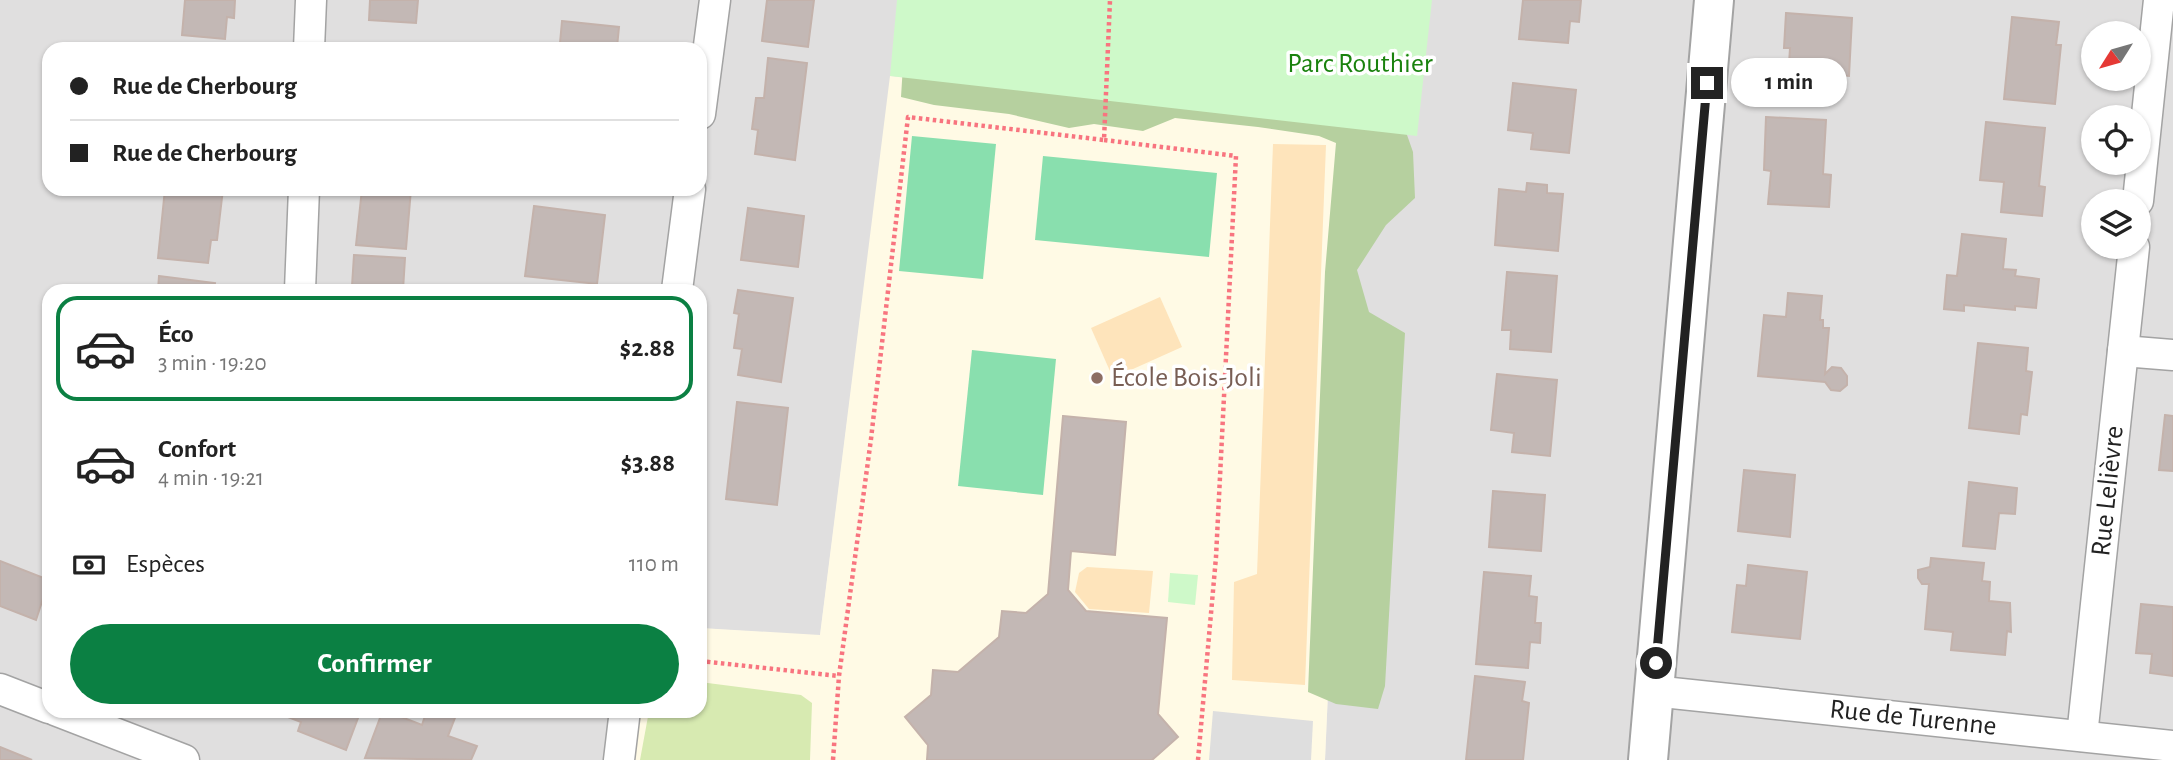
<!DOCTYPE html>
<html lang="fr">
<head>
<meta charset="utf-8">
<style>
  body { margin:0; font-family:"Alegreya Sans",sans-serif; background:#f2f2f2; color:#222; height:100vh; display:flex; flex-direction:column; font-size:26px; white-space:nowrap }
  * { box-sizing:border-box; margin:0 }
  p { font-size:23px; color:#767676 }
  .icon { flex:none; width:38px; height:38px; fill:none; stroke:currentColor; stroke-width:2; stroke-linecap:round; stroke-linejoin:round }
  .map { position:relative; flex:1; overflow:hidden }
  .drawer { position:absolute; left:42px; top:284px; width:665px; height:434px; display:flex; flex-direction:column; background:#fff; border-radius:21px; box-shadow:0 2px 5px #0004 }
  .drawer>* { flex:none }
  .top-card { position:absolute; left:42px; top:42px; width:665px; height:154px; border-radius:21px; box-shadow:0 2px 5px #0004; display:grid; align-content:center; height:154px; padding:0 28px; background:#fff }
  .needle { width:46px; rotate:233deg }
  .buttons { position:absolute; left:2081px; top:21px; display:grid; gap:14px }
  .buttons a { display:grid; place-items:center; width:70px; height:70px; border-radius:50%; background:#fff; box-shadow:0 2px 5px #0004; font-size:35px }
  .end { position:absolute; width:32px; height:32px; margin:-16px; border:9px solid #222; background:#fff; box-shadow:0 0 0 4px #fff }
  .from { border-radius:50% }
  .bubble { position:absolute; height:49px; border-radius:24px; background:#fff; box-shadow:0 2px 5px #0004; font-size:23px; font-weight:600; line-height:49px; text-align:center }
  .top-card b { display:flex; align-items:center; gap:24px; height:66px; font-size:26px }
  .top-card b+b { border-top:2px solid #e0e0e0 }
  .top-card i { width:18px; height:18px; background:#222 }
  ul { padding:12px 0 0; list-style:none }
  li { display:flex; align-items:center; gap:21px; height:105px; margin:0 14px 10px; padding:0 14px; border:4px solid transparent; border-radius:21px }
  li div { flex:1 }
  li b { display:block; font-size:26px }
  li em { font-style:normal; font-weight:600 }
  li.active { border-color:#0b8043 }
  li>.icon { width:63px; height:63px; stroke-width:1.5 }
  .pay { display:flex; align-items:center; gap:18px; height:77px; padding:0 28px; font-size:26px }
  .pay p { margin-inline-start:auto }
  .primary-button { display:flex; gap:14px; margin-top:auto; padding:14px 28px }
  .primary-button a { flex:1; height:80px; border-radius:42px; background:#0b8043; color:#fff; font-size:28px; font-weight:600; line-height:80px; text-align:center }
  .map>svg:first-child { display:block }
</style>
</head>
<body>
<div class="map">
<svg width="2173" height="760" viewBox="0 0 2173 760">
  <rect width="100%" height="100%" fill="#f2ede9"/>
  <path fill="#e0dfdf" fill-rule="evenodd" d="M 0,0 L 2173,0 L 2173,760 L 1325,760 L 1353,128 L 891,76 L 820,636 L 700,628 L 700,290 L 49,290 L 49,710 L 638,711 L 629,760 L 0,760 ZM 2093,33 L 2138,33 L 2138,79 L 2093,79 ZM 49,49 L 700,49 L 700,189 L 49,189 ZM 2093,117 L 2138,117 L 2138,163 L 2093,163 ZM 2093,201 L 2138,201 L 2138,247 L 2093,247 Z"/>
  <path fill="#fffae5" d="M 890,76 L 1353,128 L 1325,760 L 629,760 L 638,711 L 700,710 L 700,628 L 820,635 Z"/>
  <path fill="#d7eab1" d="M 700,682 L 801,695 L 812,703 L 810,760 L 640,760 L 649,711 L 700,710 Z"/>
  <path fill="#b6d09f" d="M 904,49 L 1400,115 L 1413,152 L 1415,198 L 1386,225 L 1357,270 L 1369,312 L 1405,333 L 1385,686 L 1378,709 L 1336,704 L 1308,692 L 1325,272 L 1336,143 L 1319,136 L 1258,127 L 1175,118 L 1143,131 L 1094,124 L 1069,128 L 1009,114 L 934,105 L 901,97 Z"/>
  <g fill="#fee4bb">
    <path d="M 1273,144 L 1326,145 L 1305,685 L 1232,680 L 1234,582 L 1257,574 Z"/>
    <path d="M 1160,297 L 1182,347 L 1113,378 L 1091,328 Z"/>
    <path d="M 1087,567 L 1153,571 L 1149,613 L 1089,609 L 1075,592 L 1079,573 Z"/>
  </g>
  <g fill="#cef9c9">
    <path d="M 897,0 L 1432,0 L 1417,136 L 890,76 Z"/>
    <path d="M 1170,573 L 1198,575 L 1195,605 L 1168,602 Z"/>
  </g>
  <g fill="#89dfae">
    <path d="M 912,136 L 996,144 L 983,279 L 899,271 Z"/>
    <path d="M 1043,156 L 1217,173 L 1209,257 L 1035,240 Z"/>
    <path d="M 972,350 L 1056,359 L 1043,495 L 958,486 Z"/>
  </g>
  <path fill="#dedede" d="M 1213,711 L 1313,721 L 1311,760 L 1209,760 Z"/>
  <g fill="#c3b8b5" stroke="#c4b2ab" stroke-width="2">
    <path d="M 185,0 L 235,0 L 234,18 L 227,17 L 225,39 L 182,35 Z"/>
    <path d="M 370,0 L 418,0 L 416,23 L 369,20 Z"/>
    <path d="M 767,0 L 814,0 L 808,47 L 762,41 Z"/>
    <path d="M 1523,0 L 1581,0 L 1579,22 L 1570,21 L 1568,43 L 1519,39 Z"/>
    <path d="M 1786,13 L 1852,18 L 1849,76 L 1838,75 L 1836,99 L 1787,96 L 1790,48 L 1784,48 Z"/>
    <path d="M 2012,17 L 2059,22 L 2056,45 L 2061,45 L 2055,104 L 2004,99 Z"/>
    <path d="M 562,21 L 619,27 L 617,47 L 553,49 L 554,45 L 560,43 Z"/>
    <path d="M 768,58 L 807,63 L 795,160 L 755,154 L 758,130 L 752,129 L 756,98 L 764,98 Z"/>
    <path d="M 1513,83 L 1576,90 L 1569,153 L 1531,149 L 1533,133 L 1508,130 Z"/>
    <path d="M 1766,117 L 1826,120 L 1823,174 L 1831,175 L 1829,207 L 1768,204 L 1771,171 L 1764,170 Z"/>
    <path d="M 1986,122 L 2045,128 L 2039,186 L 2045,187 L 2042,216 L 2001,212 L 2004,182 L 1980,180 Z"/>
    <path d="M 1527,183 L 1547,185 L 1547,193 L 1563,194 L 1558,251 L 1495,245 L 1499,189 L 1526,192 Z"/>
    <path d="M 165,189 L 223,189 L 217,240 L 211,240 L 208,263 L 158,258 Z"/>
    <path d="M 362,189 L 411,189 L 406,249 L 356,245 Z"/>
    <path d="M 534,206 L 605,215 L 597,284 L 525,276 Z"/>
    <path d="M 748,208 L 804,216 L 798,267 L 741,260 Z"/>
    <path d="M 1962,234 L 2006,239 L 2003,269 L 2016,270 L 2015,276 L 2039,279 L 2036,308 L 2015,306 L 2015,310 L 1964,305 L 1964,311 L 1944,309 L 1947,275 L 1957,276 Z"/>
    <path d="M 354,255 L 405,258 L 403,290 L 345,290 L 345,286 L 352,286 Z"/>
    <path d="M 1507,272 L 1557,276 L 1551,352 L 1510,349 L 1511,330 L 1502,330 Z"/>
    <path d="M 159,276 L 215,283 L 214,290 L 158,290 Z"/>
    <path d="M 738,290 L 793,298 L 781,382 L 738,375 L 742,349 L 734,348 L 739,314 L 734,313 Z"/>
    <path d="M 1788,293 L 1822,296 L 1820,320 L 1823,320 L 1823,328 L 1829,328 L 1825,374 L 1832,367 L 1841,368 L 1847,376 L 1847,385 L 1840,391 L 1831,390 L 1825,382 L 1758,376 L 1764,315 L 1786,317 Z"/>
    <path d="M 1978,343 L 2028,348 L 2026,371 L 2032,372 L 2027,415 L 2021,414 L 2019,434 L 1969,428 Z"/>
    <path d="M 1497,374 L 1557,380 L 1550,456 L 1512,452 L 1514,433 L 1491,430 Z"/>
    <path d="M 737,402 L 788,408 L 777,505 L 726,499 Z"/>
    <path d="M 2165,415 L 2173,416 L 2173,471 L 2159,470 Z"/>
    <path d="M 1063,416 L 1126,422 L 1115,555 L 1071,551 L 1068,590 L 1086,611 L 1167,618 L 1158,714 L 1178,737 L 1152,760 L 927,760 L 928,745 L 905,717 L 931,695 L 933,670 L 958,672 L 999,637 L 1002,611 L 1026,613 L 1048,594 Z"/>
    <path d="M 1744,470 L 1795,475 L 1790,537 L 1738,531 Z"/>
    <path d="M 1969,482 L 2017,488 L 2015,514 L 1999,513 L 1995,549 L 1963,546 Z"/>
    <path d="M 1493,491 L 1545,495 L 1541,551 L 1489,547 Z"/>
    <path d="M 1931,558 L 1984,563 L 1982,581 L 1990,582 L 1989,601 L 2010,603 L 2011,632 L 2007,631 L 2005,655 L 1951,650 L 1953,632 L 1925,629 L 1929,584 L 1922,584 L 1918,578 L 1918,570 L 1930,567 Z"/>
    <path d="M 0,561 L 49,580 L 36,620 L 0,606 Z"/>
    <path d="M 1748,565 L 1807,572 L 1800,639 L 1732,632 L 1737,585 L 1746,586 Z"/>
    <path d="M 1484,572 L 1531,576 L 1529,596 L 1537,597 L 1535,623 L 1541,623 L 1540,643 L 1530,642 L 1528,668 L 1476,664 Z"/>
    <path d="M 2141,604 L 2173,607 L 2173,676 L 2150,673 L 2152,654 L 2136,653 Z"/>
    <path d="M 1475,676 L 1525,682 L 1522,701 L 1529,703 L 1523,760 L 1466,760 Z"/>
    <path d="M 270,710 L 361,710 L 346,750 L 298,731 L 301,722 Z"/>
    <path d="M 383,710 L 422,725 L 427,710 L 458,710 L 448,736 L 477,746 L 471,760 L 365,758 Z"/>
    <path d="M 0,747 L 32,760 L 0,760 Z"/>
  </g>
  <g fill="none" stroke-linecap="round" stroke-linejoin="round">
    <g stroke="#a3a3a3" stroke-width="33">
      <g id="minor">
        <path d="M 309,49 L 311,0"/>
        <path d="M 700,114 L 715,0"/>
        <path d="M 2138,201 L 2159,0"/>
        <path d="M 300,290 L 304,189"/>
        <path d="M 677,290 L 690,189"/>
        <path d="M 2123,351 L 2173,355"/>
        <path d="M 0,689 L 49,708"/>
        <path d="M 1653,691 L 2173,746"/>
        <path d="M 55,710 L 184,760"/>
        <path d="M 2082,736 L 2134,247"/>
        <path d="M 619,760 L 625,710"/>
      </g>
    </g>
    <g stroke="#a3a3a3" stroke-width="42">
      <path id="tertiary" d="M 1648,760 L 1714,0"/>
    </g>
    <g stroke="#f8747f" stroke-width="4.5" stroke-dasharray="3.5 3.5" stroke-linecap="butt">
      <path d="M 1104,140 L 1236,156 L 1216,557 L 1198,760"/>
      <path d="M 700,661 L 839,676 L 871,439 L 908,117 L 1104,140 L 1110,0"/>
      <path d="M 833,760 L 839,676"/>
    </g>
    <use href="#minor" stroke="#fff" stroke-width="30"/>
    <use href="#tertiary" stroke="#fff" stroke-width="38"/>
  </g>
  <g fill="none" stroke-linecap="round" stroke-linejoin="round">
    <path stroke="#222" stroke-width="9" d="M 1656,663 L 1707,83"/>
  </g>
  <circle fill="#8d6e63" stroke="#fff" stroke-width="2.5" cx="1097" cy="378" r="7"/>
  <g text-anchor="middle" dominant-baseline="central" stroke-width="7" stroke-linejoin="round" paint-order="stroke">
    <g font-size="28" fill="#1a820e" stroke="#fff">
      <text x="1360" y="64">Parc Routhier</text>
    </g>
    <g font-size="28" fill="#785e54" stroke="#fff" text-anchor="start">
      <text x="1111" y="378">École Bois-Joli</text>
    </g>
    <g font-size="28" fill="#222" stroke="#fff">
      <text transform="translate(2108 491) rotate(-84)">Rue Lelièvre</text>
      <text transform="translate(1913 718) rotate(6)">Rue de Turenne</text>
    </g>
  </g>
</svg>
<div class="buttons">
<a><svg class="needle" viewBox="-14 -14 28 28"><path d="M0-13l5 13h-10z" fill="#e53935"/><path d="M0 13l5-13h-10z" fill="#767676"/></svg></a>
<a><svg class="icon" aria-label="locate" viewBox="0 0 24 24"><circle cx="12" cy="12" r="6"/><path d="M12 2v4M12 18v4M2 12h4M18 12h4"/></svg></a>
<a><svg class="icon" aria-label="layers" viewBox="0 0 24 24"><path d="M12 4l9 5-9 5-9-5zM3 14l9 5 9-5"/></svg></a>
</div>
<i class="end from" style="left:1656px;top:663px"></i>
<i class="end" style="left:1707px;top:83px"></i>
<div class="bubble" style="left:1731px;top:58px;width:116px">1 min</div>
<div class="top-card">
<b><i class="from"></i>Rue de Cherbourg</b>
<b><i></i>Rue de Cherbourg</b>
</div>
<section class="drawer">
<ul>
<li class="active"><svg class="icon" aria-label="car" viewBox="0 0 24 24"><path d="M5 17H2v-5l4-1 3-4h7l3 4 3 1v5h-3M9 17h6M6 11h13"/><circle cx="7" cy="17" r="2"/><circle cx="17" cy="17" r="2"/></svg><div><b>Éco</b><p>3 min · 19:20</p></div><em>$2.88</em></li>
<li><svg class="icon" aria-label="car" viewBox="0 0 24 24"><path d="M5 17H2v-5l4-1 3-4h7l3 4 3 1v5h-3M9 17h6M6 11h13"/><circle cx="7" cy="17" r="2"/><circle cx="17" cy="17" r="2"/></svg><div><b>Confort</b><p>4 min · 19:21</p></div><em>$3.88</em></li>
</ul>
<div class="pay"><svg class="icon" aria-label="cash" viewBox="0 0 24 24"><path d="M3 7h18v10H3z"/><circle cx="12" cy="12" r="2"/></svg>Espèces<p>110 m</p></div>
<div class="primary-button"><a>Confirmer</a></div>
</section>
</div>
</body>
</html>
